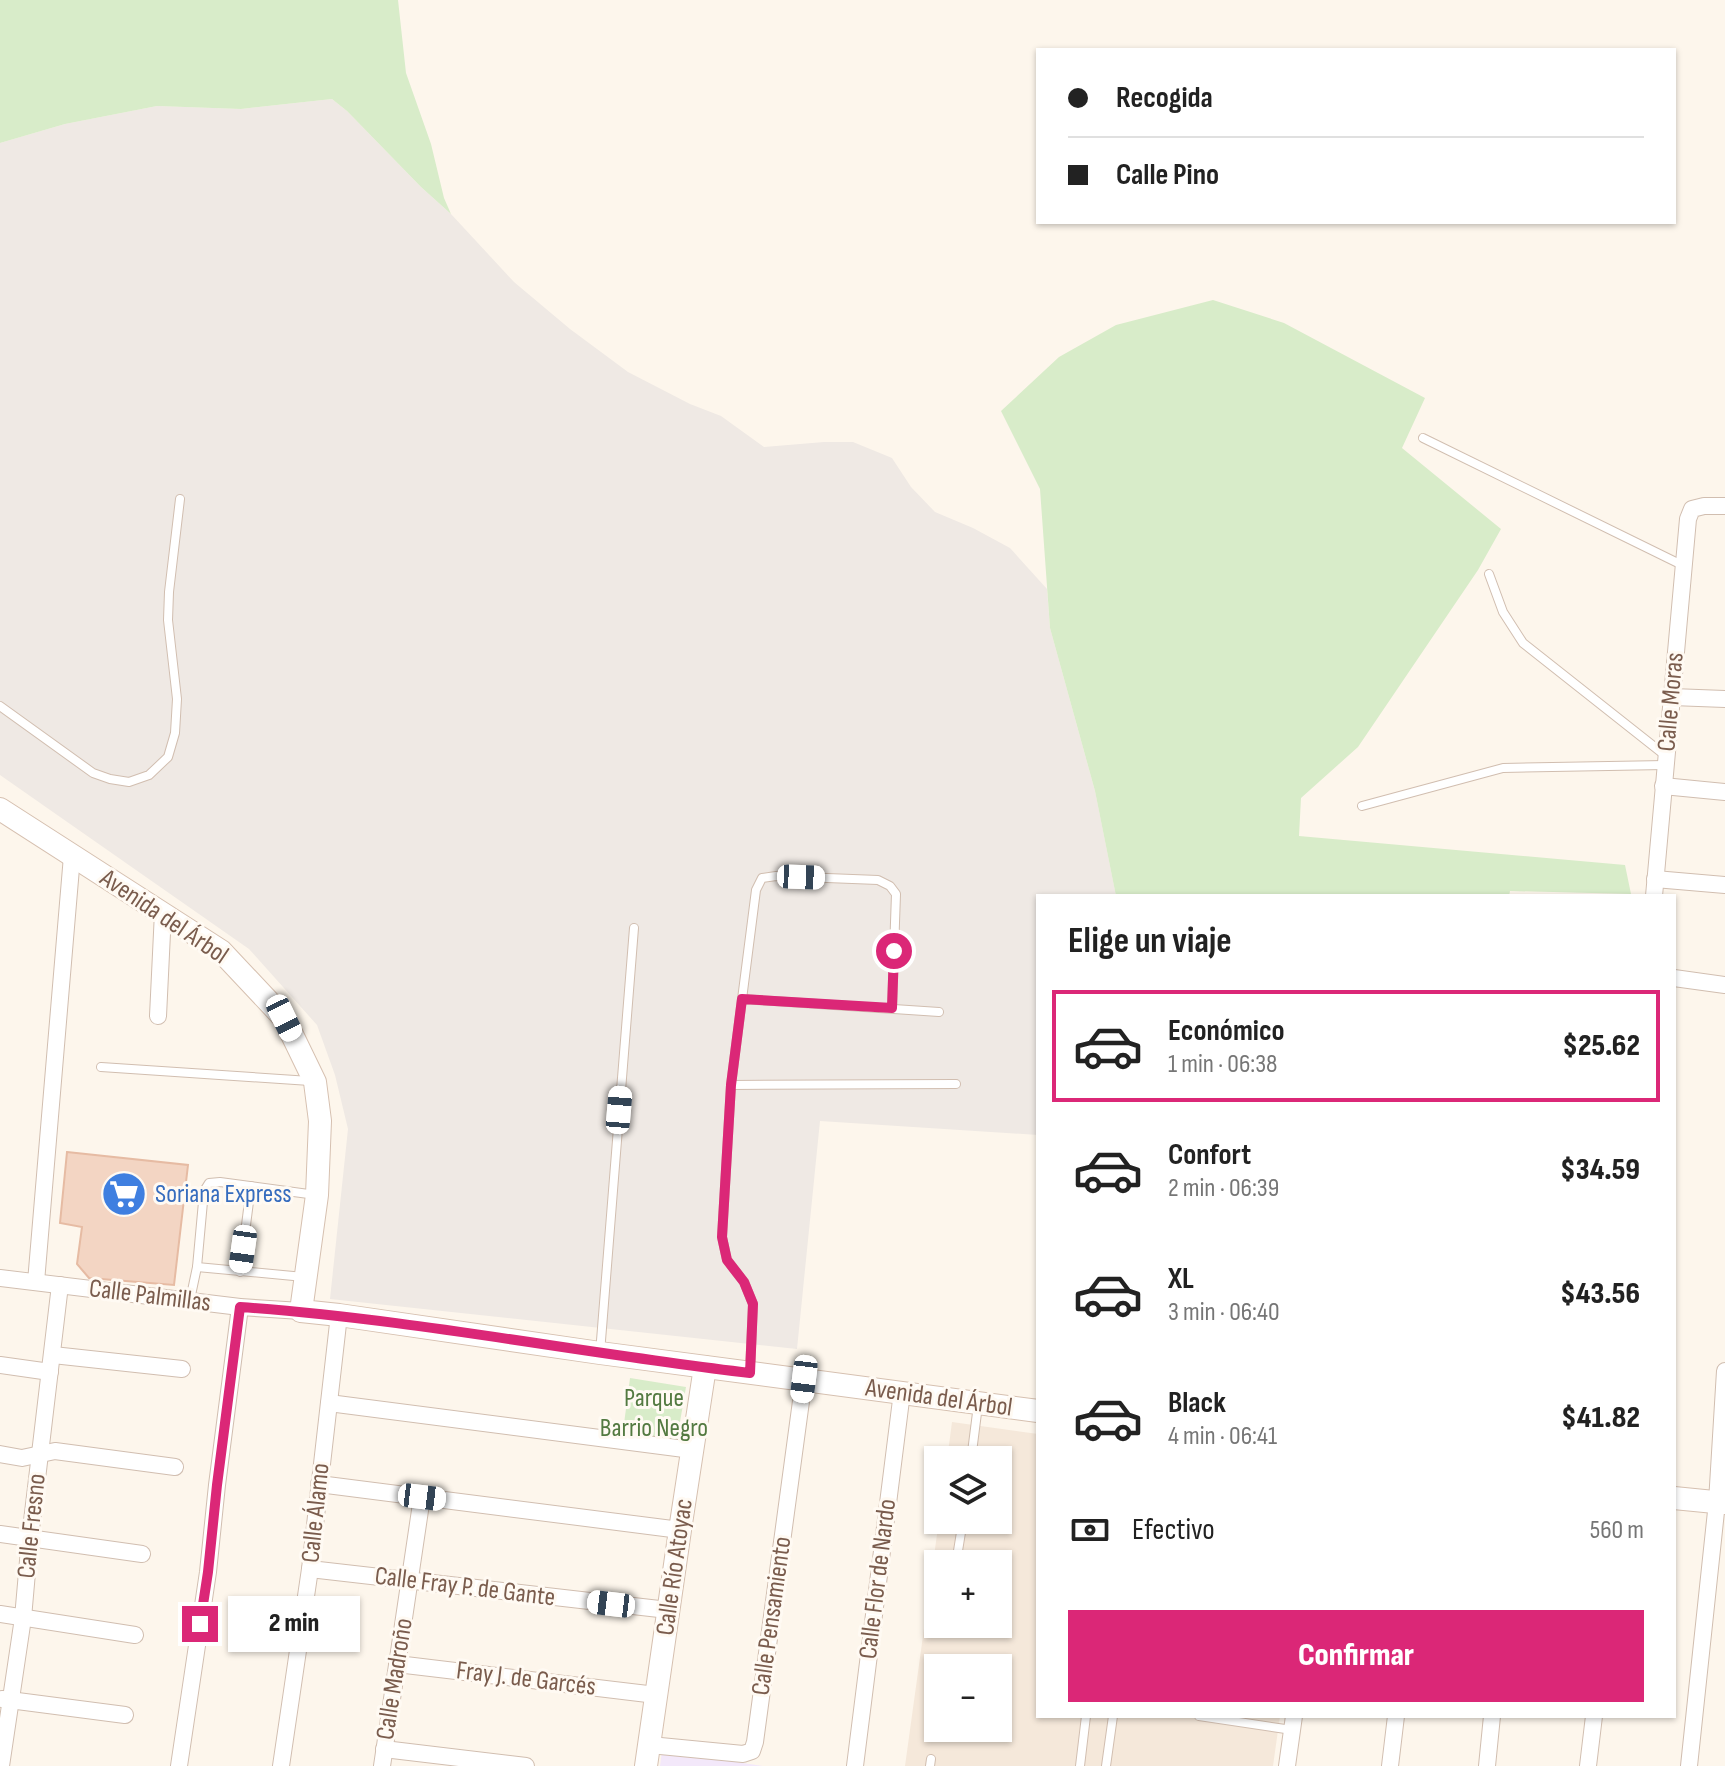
<!DOCTYPE html>
<html lang="es">
<head>
<meta charset="utf-8">
<style>
  body { margin:0; font-family:"Sofia Sans Condensed",sans-serif; background:#f2f2f2; color:#222; height:100vh; display:flex; flex-direction:column; font-size:30px; white-space:nowrap }
  * { box-sizing:border-box; margin:0 }
  p { font-size:26px; color:#767676 }
  .icon { flex:none; width:44px; height:44px; fill:none; stroke:currentColor; stroke-width:2; stroke-linecap:round; stroke-linejoin:round }
  .map { position:relative; flex:1; overflow:hidden }
  .side { position:absolute; left:1036px; top:894px; width:640px; height:824px; display:flex; flex-direction:column; background:#fff; border-radius:0px; box-shadow:0 2px 6px #0004 }
  .side>* { flex:none }
  .guide { position:absolute; left:1036px; top:48px; width:640px; height:176px; border-radius:0px; box-shadow:0 2px 6px #0004; display:grid; align-content:center; height:176px; padding:0 32px; background:#fff }
  .controls { position:absolute; left:924px; top:1446px; display:grid; gap:16px }
  .controls a { display:grid; place-items:center; width:88px; height:88px; border-radius:0px; background:#fff; box-shadow:0 2px 6px #0004; font-size:40px }
  .end { position:absolute; width:36px; height:36px; margin:-18px; border:10px solid #db2777; background:#fff; box-shadow:0 0 0 4px #fff }
  .from { border-radius:50% }
  .bubble { position:absolute; height:56px; border-radius:0px; background:#fff; box-shadow:0 2px 6px #0004; font-size:26px; font-weight:800; line-height:56px; text-align:center }
  .car { position:absolute; width:24px; height:48px; margin:-24px -12px; border-radius:10px; box-shadow:0 0 6px 2px #0007; background:linear-gradient(#fff 24%,#345 0 40%,#fff 0 76%,#345 0 86%,#fff 0) }
  .guide b { display:flex; align-items:center; gap:28px; height:76px; font-size:30px }
  .guide b+b { border-top:2px solid #e0e0e0 }
  .guide i { width:20px; height:20px; background:#222 }
  ul { padding:0; list-style:none }
  li { display:flex; align-items:center; gap:24px; height:112px; margin:0 16px 12px; padding:0 16px; border:4px solid transparent; border-radius:0px }
  li div { flex:1 }
  li b { display:block; font-size:30px }
  li em { font-style:normal; font-weight:800 }
  li.on { border-color:#db2777 }
  li>.icon { width:72px; height:72px; stroke-width:1.5 }
  h2 { padding:0 32px; font-size:36px; line-height:96px }
  .pay { display:flex; align-items:center; gap:20px; height:88px; padding:0 32px; font-size:30px }
  .pay p { margin-inline-start:auto }
  .cta { display:flex; gap:16px; margin-top:auto; padding:16px 32px }
  .cta a { flex:1; height:92px; border-radius:0px; background:#db2777; color:#fff; font-size:32px; font-weight:800; line-height:92px; text-align:center }
  .map>svg:first-child { display:block }
</style>
</head>
<body>
<div class="map">
<svg width="1725" height="1766" viewBox="0 0 1725 1766">
  <rect width="100%" height="100%" fill="#fdf6ec"/>
  <path fill="#f5e8da" fill-rule="evenodd" d="M 952,1422 L 1038,1434 L 1038,1716 L 1280,1716 L 1273,1766 L 905,1766 L 939,1520 L 998,1520 L 998,1460 L 947,1460 ZM 938,1564 L 998,1564 L 998,1624 L 938,1624 ZM 938,1668 L 998,1668 L 998,1728 L 938,1728 Z"/>
  <path fill="#efe9e4" d="M 332,99 L 347,111 L 421,187 L 451,214 L 514,282 L 570,329 L 628,372 L 690,404 L 721,416 L 764,447 L 824,442 L 853,442 L 892,458 L 911,487 L 935,512 L 973,528 L 1010,548 L 1047,589 L 1050,628 L 1095,791 L 1116,896 L 1038,896 L 1038,1135 L 820,1121 L 797,1349 L 330,1299 L 348,1129 L 335,1075 L 317,1025 L 249,949 L 0,775 L 0,143 L 65,124 L 157,106 L 241,109 Z"/>
  <path fill="#f3e8fa" d="M 662,1751 L 763,1766 L 660,1766 Z"/>
  <g fill="#d8ecc9">
    <path d="M 0,0 L 398,0 L 406,73 L 431,144 L 444,198 L 451,214 L 421,187 L 347,111 L 332,99 L 241,109 L 157,106 L 65,124 L 0,143 Z"/>
    <path d="M 1213,300 L 1284,323 L 1425,398 L 1402,448 L 1501,529 L 1478,570 L 1358,747 L 1301,798 L 1299,836 L 1625,865 L 1631,894 L 1510,891 L 1509,896 L 1116,896 L 1095,791 L 1050,628 L 1040,489 L 1001,411 L 1059,357 L 1116,325 Z"/>
    <path d="M 630,1378 L 686,1387 L 676,1445 L 622,1439 Z"/>
  </g>
  <path fill="#f3d5c3" stroke="#e6bba3" stroke-width="2" d="M 67,1152 L 188,1165 L 174,1285 L 89,1278 L 77,1264 L 82,1227 L 60,1223 Z"/>
  <g fill="none" stroke-linecap="round" stroke-linejoin="round">
    <g stroke="#d1beb0" stroke-width="10">
      <g id="lane">
        <path d="M 1423,438 L 1682,565"/>
        <path d="M 1489,574 L 1503,612 L 1523,643 L 1666,756"/>
        <path d="M 0,706 L 93,773 L 110,779 L 129,782 L 149,775 L 168,757 L 175,733 L 177,699 L 168,620 L 169,592 L 180,499"/>
        <path d="M 1362,806 L 1503,768 L 1665,765"/>
        <path d="M 742,999 L 939,1012"/>
        <path d="M 101,1067 L 310,1081"/>
        <path d="M 731,1085 L 956,1084"/>
        <path d="M 197,1267 L 304,1277"/>
        <path d="M 240,1272 L 251,1186"/>
        <path d="M 190,1300 L 197,1267 L 204,1191 L 209,1183 L 220,1182 L 316,1195"/>
        <path d="M 600,1353 L 634,928"/>
        <path d="M 750,1371 L 753,1304 L 744,1282 L 727,1260 L 722,1237 L 731,1085 L 756,890 L 762,878 L 776,876 L 878,880 L 890,886 L 896,894 L 892,1008"/>
        <path d="M 971,1460 L 978,1405"/>
        <path d="M 957,1557 L 963,1520"/>
        <path d="M 1199,1716 L 1292,1730"/>
        <path d="M 930,1766 L 931,1759"/>
        <path d="M 1080,1766 L 1086,1716"/>
        <path d="M 1106,1766 L 1113,1716"/>
      </g>
    </g>
    <g stroke="#d1beb0" stroke-width="18">
      <g id="street">
        <path d="M 1672,697 L 1725,699"/>
        <path d="M 1663,786 L 1725,792"/>
        <path d="M 1655,879 L 1725,885"/>
        <path d="M 1654,896 L 1688,519 L 1692,509 L 1704,506 L 1725,506"/>
        <path d="M 1674,978 L 1725,985"/>
        <path d="M 158,1016 L 163,912"/>
        <path d="M 0,1278 L 240,1307 L 301,1311"/>
        <path d="M 36,1282 L 72,856"/>
        <path d="M 53,1355 L 182,1369"/>
        <path d="M 0,1365 L 50,1372"/>
        <path d="M 329,1403 L 692,1450"/>
        <path d="M 0,1454 L 22,1458 L 55,1451 L 175,1467"/>
        <path d="M 319,1484 L 680,1530"/>
        <path d="M 0,1534 L 142,1554"/>
        <path d="M 310,1569 L 668,1610"/>
        <path d="M 0,1614 L 135,1635"/>
        <path d="M 397,1664 L 656,1695"/>
        <path d="M 2,1699 L 125,1715"/>
        <path d="M 650,1745 L 743,1754 L 752,1751 L 755,1742 L 804,1379"/>
        <path d="M 384,1749 L 526,1766"/>
        <path d="M 1,1766 L 23,1618 L 30,1538 L 60,1285"/>
        <path d="M 179,1766 L 208,1572 L 217,1485 L 240,1307"/>
        <path d="M 281,1766 L 310,1569 L 339,1315"/>
        <path d="M 382,1766 L 422,1497"/>
        <path d="M 855,1766 L 902,1392"/>
        <path d="M 1287,1766 L 1294,1716"/>
        <path d="M 1390,1766 L 1396,1716"/>
        <path d="M 1487,1766 L 1492,1716"/>
        <path d="M 1588,1766 L 1594,1716"/>
        <path d="M 1689,1766 L 1717,1502 L 1725,1371"/>
      </g>
    </g>
    <g stroke="#d6c0b0" stroke-width="24">
      <g id="secondary">
        <path d="M 0,809 L 221,951 L 284,1018 L 315,1082 L 320,1121 L 317,1195 L 301,1311 L 339,1315 L 600,1353 L 1038,1411"/>
        <path d="M 1674,1498 L 1725,1503"/>
        <path d="M 646,1766 L 680,1530 L 705,1367"/>
      </g>
    </g>
    <use href="#lane" stroke="#fff" stroke-width="8"/>
    <use href="#street" stroke="#fff" stroke-width="16"/>
    <use href="#secondary" stroke="#fff" stroke-width="22"/>
  </g>
  <g fill="none" stroke-linecap="round" stroke-linejoin="round">
    <path stroke="#db2777" stroke-width="10" d="M 200,1624 L 208,1572 L 217,1485 L 240,1307 C 411,1319 580,1353 750,1373 L 753,1304 L 744,1282 L 727,1260 L 722,1237 L 731,1085 L 742,999 L 892,1008 L 894,951"/>
  </g>
  <defs>
    <g id="supermarket-disc" transform="scale(2.3)"><circle r="9.5" fill="#3f7fe0" stroke="#fffaf3"/><path d="M-6-5.5h2.5l.6 2H6L4.5 2H-2.5L-4.4-4H-6ZM-1.5 3.2a1.3 1.3 0 1 0 .1 0ZM3 3.2a1.3 1.3 0 1 0 .1 0Z" fill="#fff"/></g>
  </defs>
  <g fill-rule="evenodd">
    <use href="#supermarket-disc" x="124" y="1194"/>
  </g>
  <g text-anchor="middle" dominant-baseline="central" stroke-width="6" stroke-linejoin="round" paint-order="stroke">
    <g font-size="26" fill="#7a5c4d" stroke="#fffaf3">
      <text transform="translate(1671 702) rotate(-85)">Calle Moras</text>
      <text transform="translate(164 917) rotate(34)">Avenida del Árbol</text>
      <text transform="translate(150 1296) rotate(7)">Calle Palmillas</text>
      <text transform="translate(939 1398) rotate(8)">Avenida del Árbol</text>
      <text transform="translate(316 1513) rotate(-84)">Calle Álamo</text>
      <text transform="translate(32 1526) rotate(-84)">Calle Fresno</text>
      <text transform="translate(675 1567) rotate(-82)">Calle Río Atoyac</text>
      <text transform="translate(878 1579) rotate(-83)">Calle Flor de Nardo</text>
      <text transform="translate(465 1587) rotate(7)">Calle Fray P. de Gante</text>
      <text transform="translate(772 1616) rotate(-82)">Calle Pensamiento</text>
      <text transform="translate(395 1679) rotate(-81)">Calle Madroño</text>
      <text transform="translate(526 1679) rotate(7)">Fray J. de Garcés</text>
    </g>
    <g font-size="26" fill="#366cbe" stroke="#fffaf3" text-anchor="start">
      <text x="155" y="1194">Soriana Express</text>
    </g>
    <g font-size="26" fill="#537a41" stroke="#fffaf3">
      <text x="654" y="1398">Parque<tspan x="654" dy="30">Barrio Negro</tspan></text>
    </g>
  </g>
</svg>
<div class="controls">
<a><svg class="icon" aria-label="layers" viewBox="0 0 24 24"><path d="M12 4l9 5-9 5-9-5zM3 14l9 5 9-5"/></svg></a>
<a>+</a>
<a>−</a>
</div>
<i class="end from" style="left:894px;top:951px"></i>
<i class="end" style="left:200px;top:1624px"></i>
<div class="bubble" style="left:228px;top:1596px;width:132px">2 min</div>
<i class="car" style="left:801px;top:877px;rotate:92deg"></i>
<i class="car" style="left:284px;top:1018px;rotate:154deg"></i>
<i class="car" style="left:619px;top:1110px;rotate:5deg"></i>
<i class="car" style="left:243px;top:1249px;rotate:188deg"></i>
<i class="car" style="left:804px;top:1379px;rotate:187deg"></i>
<i class="car" style="left:422px;top:1497px;rotate:97deg"></i>
<i class="car" style="left:611px;top:1604px;rotate:277deg"></i>
<div class="guide">
<b><i class="from"></i>Recogida</b>
<b><i></i>Calle Pino</b>
</div>
<section class="side">
<h2>Elige un viaje</h2>
<ul>
<li class="on"><svg class="icon" aria-label="car" viewBox="0 0 24 24"><path d="M5 17H2v-5l4-1 3-4h7l3 4 3 1v5h-3M9 17h6M6 11h13"/><circle cx="7" cy="17" r="2"/><circle cx="17" cy="17" r="2"/></svg><div><b>Económico</b><p>1 min · 06:38</p></div><em>$25.62</em></li>
<li><svg class="icon" aria-label="car" viewBox="0 0 24 24"><path d="M5 17H2v-5l4-1 3-4h7l3 4 3 1v5h-3M9 17h6M6 11h13"/><circle cx="7" cy="17" r="2"/><circle cx="17" cy="17" r="2"/></svg><div><b>Confort</b><p>2 min · 06:39</p></div><em>$34.59</em></li>
<li><svg class="icon" aria-label="car" viewBox="0 0 24 24"><path d="M5 17H2v-5l4-1 3-4h7l3 4 3 1v5h-3M9 17h6M6 11h13"/><circle cx="7" cy="17" r="2"/><circle cx="17" cy="17" r="2"/></svg><div><b>XL</b><p>3 min · 06:40</p></div><em>$43.56</em></li>
<li><svg class="icon" aria-label="car" viewBox="0 0 24 24"><path d="M5 17H2v-5l4-1 3-4h7l3 4 3 1v5h-3M9 17h6M6 11h13"/><circle cx="7" cy="17" r="2"/><circle cx="17" cy="17" r="2"/></svg><div><b>Black</b><p>4 min · 06:41</p></div><em>$41.82</em></li>
</ul>
<div class="pay"><svg class="icon" aria-label="cash" viewBox="0 0 24 24"><path d="M3 7h18v10H3z"/><circle cx="12" cy="12" r="2"/></svg>Efectivo<p>560 m</p></div>
<div class="cta"><a>Confirmar</a></div>
</section>
</div>
</body>
</html>
